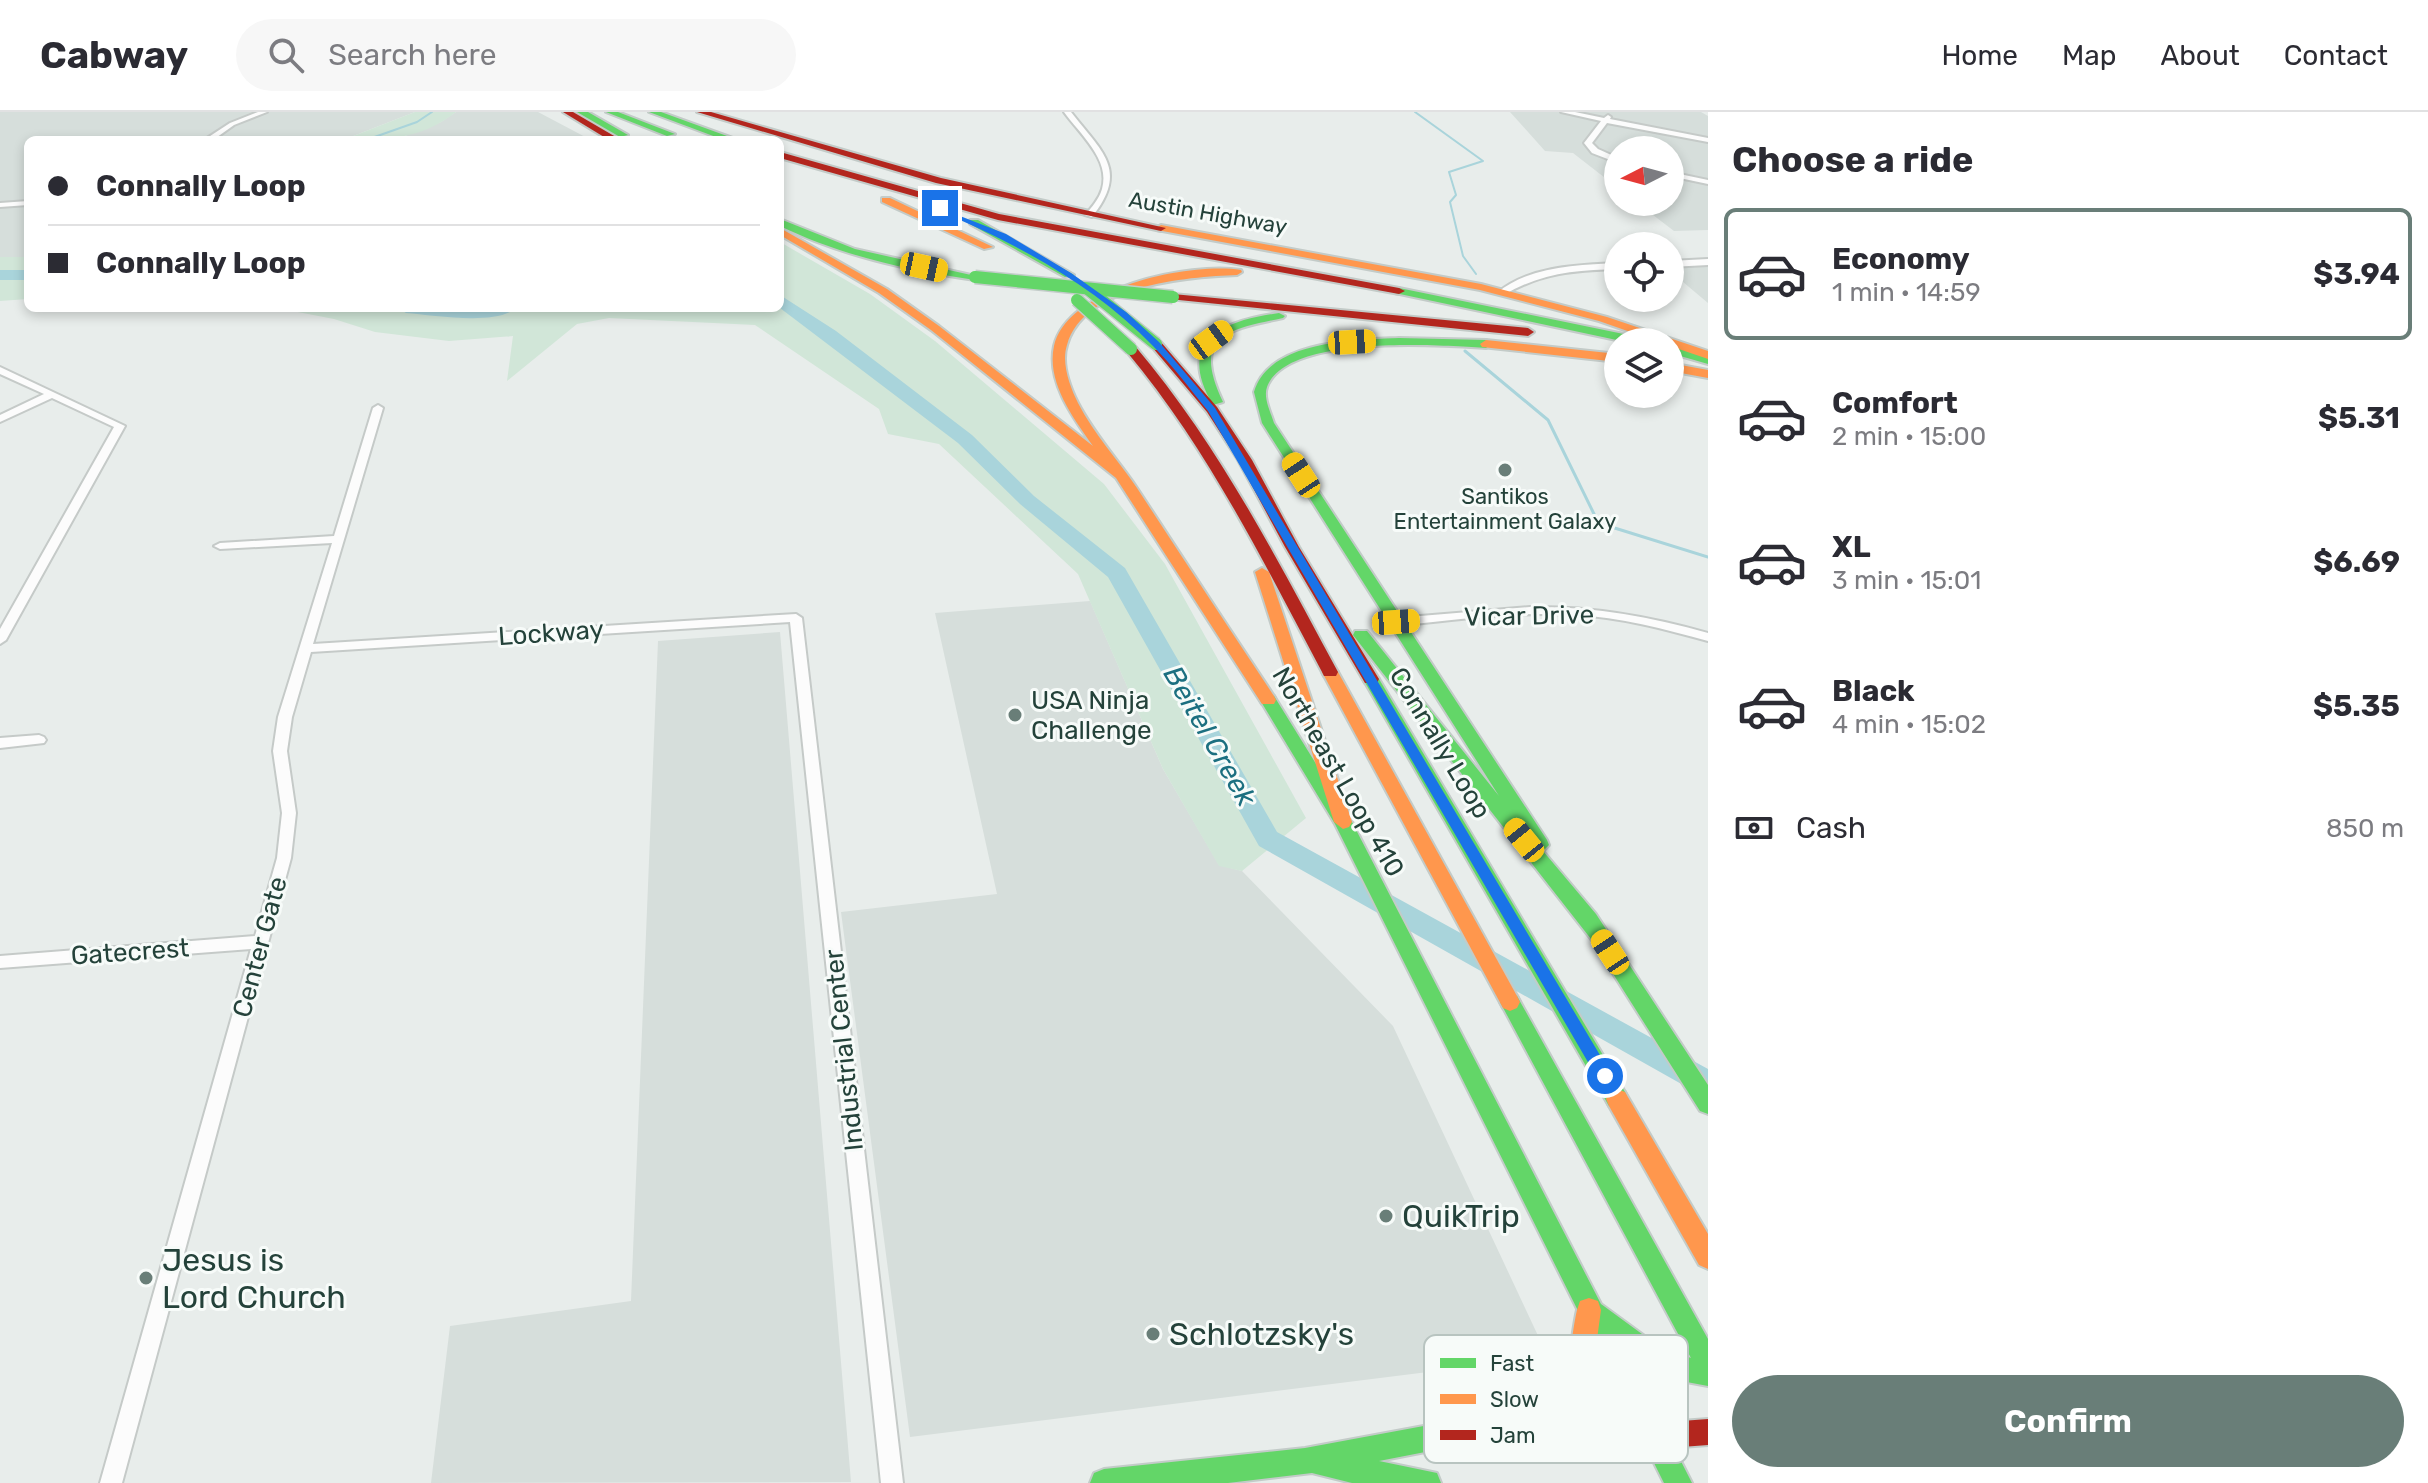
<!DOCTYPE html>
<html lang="en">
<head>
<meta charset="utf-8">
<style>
  body { margin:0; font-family:Rubik,sans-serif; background:#f7f7f7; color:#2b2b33; height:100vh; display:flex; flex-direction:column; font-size:30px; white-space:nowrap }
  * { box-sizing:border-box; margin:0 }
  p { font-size:26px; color:#7c7c81 }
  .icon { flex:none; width:44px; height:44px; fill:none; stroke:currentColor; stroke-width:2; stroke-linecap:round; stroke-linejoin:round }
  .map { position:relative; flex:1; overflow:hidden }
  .side { display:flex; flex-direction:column; background:#fff; width:720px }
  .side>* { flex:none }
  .banner { position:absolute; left:24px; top:24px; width:760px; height:176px; border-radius:12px; box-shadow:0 4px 12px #0003; display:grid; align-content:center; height:176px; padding:0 24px; background:#fff }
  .needle { width:52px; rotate:264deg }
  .controls { position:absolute; left:1604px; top:24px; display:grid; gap:16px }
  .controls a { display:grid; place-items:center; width:80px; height:80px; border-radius:50%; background:#fff; box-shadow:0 4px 12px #0003; font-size:40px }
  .end { position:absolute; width:36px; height:36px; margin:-18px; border:10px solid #1a73e8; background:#fff; box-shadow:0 0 0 4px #fff }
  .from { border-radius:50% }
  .car { position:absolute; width:24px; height:48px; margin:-24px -12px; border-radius:10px; box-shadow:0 0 6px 2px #0007; background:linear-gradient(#f5c518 24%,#345 0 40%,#f5c518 0 76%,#345 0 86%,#f5c518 0) }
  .banner b { display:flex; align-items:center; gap:28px; height:76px; font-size:30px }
  .banner b+b { border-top:2px solid #e1e1e2 }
  .banner i { width:20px; height:20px; background:#2b2b33 }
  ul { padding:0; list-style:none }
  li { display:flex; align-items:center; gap:24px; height:132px; margin:0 16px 12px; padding:0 8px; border:4px solid transparent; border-radius:12px }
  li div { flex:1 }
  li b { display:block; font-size:30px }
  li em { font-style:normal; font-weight:700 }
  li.active { border-color:#697e78 }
  li>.icon { width:72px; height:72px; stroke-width:1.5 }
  h2 { padding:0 24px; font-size:36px; line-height:96px }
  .pay { display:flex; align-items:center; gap:20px; height:88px; padding:0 24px; font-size:30px }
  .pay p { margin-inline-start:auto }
  .cta { display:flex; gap:16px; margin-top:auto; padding:16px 24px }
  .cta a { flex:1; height:92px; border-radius:48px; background:#697e78; color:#fff; font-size:32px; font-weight:700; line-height:92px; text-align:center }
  header { display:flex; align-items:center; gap:48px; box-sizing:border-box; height:112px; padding:0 40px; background:#fff; border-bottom:2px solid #e1e1e2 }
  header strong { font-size:38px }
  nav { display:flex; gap:44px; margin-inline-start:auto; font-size:28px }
  .search { width:560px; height:72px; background:#f7f7f7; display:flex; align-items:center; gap:20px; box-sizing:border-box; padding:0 28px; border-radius:44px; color:#7c7c81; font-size:30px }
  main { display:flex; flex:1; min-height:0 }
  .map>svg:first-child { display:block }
</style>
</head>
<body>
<header>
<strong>Cabway</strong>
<div class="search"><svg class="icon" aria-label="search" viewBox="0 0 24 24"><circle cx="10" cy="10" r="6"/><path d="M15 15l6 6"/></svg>Search here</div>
<nav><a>Home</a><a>Map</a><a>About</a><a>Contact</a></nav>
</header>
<main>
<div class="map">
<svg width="1708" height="1371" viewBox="0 0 1708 1371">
  <rect width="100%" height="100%" fill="#e8edeb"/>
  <g fill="#d6dedb">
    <path d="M 0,0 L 415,0 L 343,28 L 28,28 L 28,145 L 0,145 Z"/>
    <path d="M 456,0 L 538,0 L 591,28 L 395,28 L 441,10 Z"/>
    <path d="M 1510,0 L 1701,0 L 1708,4 L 1708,118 L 1674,119 L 1636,90 L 1670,90 L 1670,38 L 1618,38 L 1618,76 L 1573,41 L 1545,39 Z"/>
    <path d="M 1708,154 L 1708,191 L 1670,159 L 1670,155 Z"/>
    <path d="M 1090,489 L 1163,657 L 1219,753 L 1242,759 L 1393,914 L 1548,1245 L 910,1325 L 841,800 L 997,782 L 935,501 Z"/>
    <path d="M 780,520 L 851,1370 L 431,1371 L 450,1214 L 631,1189 L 658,529 Z"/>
  </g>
  <g fill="#d1e6d8">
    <path d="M 415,0 L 456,0 C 420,28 386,28 343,28 Z"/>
    <path d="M 780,130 L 870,182 L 935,229 L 1104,372 L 1165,452 L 1306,706 L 1242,759 L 1219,754 L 1163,657 L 1078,462 L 939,332 L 888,322 L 879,297 L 755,213 L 609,206 L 577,212 L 507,269 L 513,224 L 449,229 L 375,220 L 334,207 L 277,196 L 780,196 Z"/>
    <path d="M 0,145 L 28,145 L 28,187 L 0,189 Z"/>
  </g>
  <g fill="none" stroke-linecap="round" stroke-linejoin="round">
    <g stroke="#a9d4db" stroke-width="2">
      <path d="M 1415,0 L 1483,49 L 1449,60 L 1456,83 L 1450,90 L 1463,144 L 1476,162"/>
      <path d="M 366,28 L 417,10 L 432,0"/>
    </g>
    <path stroke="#a9d4db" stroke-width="3" d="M 1465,239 L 1548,308 L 1595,404 L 1605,413 L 1708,445"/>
    <g fill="#a9d4db" fill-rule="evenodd">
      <rect x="0" y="158" width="28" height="10"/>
      <path d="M 780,183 L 836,219 L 972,323 L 1034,384 L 1125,456 L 1277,720 L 1708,957 L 1708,987 L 1259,734 L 1108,465 L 1020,392 L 958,331 L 780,196 Z"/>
      <path d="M 398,196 L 516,196 C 496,214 433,203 406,201 Z"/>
    </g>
    <g stroke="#c5cac8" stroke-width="4">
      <g id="street">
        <path d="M 258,0 L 267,0 L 234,13 L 213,28 L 204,28 L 230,11 Z"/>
        <path d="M 1064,0 L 1071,0 C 1101,39 1130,58 1092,105 L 1085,103 C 1092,95 1099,87 1102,77 C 1111,48 1079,21 1064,0 Z"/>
        <path d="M 1561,0 L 1575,0 L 1604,6 L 1608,3 L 1611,5 L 1610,7 L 1708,26 L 1708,30 L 1607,11 L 1592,31 L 1598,37 L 1618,46 L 1618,51 L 1592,41 L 1584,31 L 1601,9 Z"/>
        <path d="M 1670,60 L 1708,68 L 1708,72 L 1670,64 Z"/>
        <path d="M 28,89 L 28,93 L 0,95 L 0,91 Z"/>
        <path d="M 1708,147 L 1708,153 L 1670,155 L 1670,149 Z"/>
        <path d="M 1618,151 L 1618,157 C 1577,158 1540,161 1504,183 L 1497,181 C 1529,154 1577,153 1618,151 Z"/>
        <path d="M 0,255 L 125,314 L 6,528 L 0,532 L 0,517 L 114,315 L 52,286 L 0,310 L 0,303 L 44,282 L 0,262 Z"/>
        <path d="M 378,293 L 383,296 L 313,532 L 796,502 L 802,506 L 903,1371 L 881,1371 L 790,510 L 311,540 L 292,605 L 287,639 L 296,701 L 291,746 L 122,1371 L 100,1371 L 251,837 L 0,856 L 0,844 L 255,824 L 277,746 L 282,701 L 273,639 L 278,605 L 332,431 L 220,437 L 214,434 L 220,431 L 334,424 L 373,296 Z"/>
        <path d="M 1530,495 C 1591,494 1649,504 1708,521 L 1708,529 C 1664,517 1620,505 1575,503 C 1515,499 1455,508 1396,514 L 1390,510 L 1396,506 Z"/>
        <path d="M 39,623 L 44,625 L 46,628 L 44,631 L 0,636 L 0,626 Z"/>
      </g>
    </g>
    <g stroke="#c3cbc8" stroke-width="4">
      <g id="fast">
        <path d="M 577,0 L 588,0 L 628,23 L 620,25 Z"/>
        <path d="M 606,0 L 618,0 L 675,22 L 667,24 Z"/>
        <path d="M 649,0 L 661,0 L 738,28 L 724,28 Z"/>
        <path d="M 780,107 L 855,137 L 980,165 L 975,168 C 907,158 842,144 780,114 Z"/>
        <path d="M 970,108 L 978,108 L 1074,163 L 1065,165 L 970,112 Z"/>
        <path d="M 1399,176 L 1643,226 L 1649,230 L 1626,230 L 1395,181 L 1395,177 Z"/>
        <path d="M 1279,201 L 1285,204 L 1283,206 C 1227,218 1191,223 1223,290 L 1213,293 C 1175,228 1222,209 1279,201 Z"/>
        <path d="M 1399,226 L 1486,228 L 1492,232 L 1486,236 C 1439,233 1287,222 1267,275 C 1263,286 1271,301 1274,311 L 1547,728 L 1549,733 L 1543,739 L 1596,802 L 1708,973 L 1708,1002 L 1700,999 L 1591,827 L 1353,523 L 1355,519 L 1367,519 L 1499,684 L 1262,311 L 1254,280 C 1269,228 1355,228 1399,226 Z"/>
        <path d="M 1670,233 L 1708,244 L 1708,252 L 1670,241 Z"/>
        <path d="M 1371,562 L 1379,567 L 1625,980 L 1628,987 L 1625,994 L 1617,997 L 1609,994 L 1363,567 Z"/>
        <path d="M 1268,582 L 1274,584 L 1352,710 L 1601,1192 L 1657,1233 L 1691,1246 L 1500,890 L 1503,884 L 1510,881 L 1517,884 L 1708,1227 L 1708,1274 L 1676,1268 L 1627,1243 L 1692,1371 L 1664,1371 L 1335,712 L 1260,588 Z"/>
        <path d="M 1456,1308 L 1583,1310 L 1592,1314 L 1596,1323 L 1592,1332 L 1583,1336 L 1456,1334 L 1379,1349 L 1437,1361 L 1441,1371 L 1352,1371 L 1312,1361 L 1228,1371 L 1090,1371 L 1094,1361 L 1104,1357 L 1305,1336 Z"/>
      </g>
    </g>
    <g stroke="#c3cbc8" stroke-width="4">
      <g id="slow">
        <path d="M 882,86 L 890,86 L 993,135 L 984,137 L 882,90 Z"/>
        <path d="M 1161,113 L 1481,172 L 1607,205 L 1708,239 L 1708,247 L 1670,234 L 1670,230 L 1659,230 L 1599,209 L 1480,178 L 1157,118 L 1156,116 Z"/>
        <path d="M 780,116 L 887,177 L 939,214 L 1093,334 C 1074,307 1046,270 1054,234 C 1068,175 1190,150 1241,158 L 1242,160 L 1237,163 C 1186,165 1084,173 1067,233 C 1061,251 1070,275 1078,291 C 1094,322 1118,348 1137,376 C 1182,445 1228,515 1274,584 L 1276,588 L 1274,592 L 1262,592 L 1116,366 L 931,218 L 879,181 L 780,123 Z"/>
        <path d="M 1486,228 L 1618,242 L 1618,250 L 1482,235 L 1480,232 Z"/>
        <path d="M 1670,251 L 1708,258 L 1708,266 L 1670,259 Z"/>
        <path d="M 1262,456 L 1269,460 L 1352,710 L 1349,715 L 1343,717 L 1334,710 L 1255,460 Z"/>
        <path d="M 1330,555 L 1338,560 L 1517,884 L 1520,890 L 1517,896 L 1510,899 L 1503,896 L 1322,560 Z"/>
        <path d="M 1617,977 L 1625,980 L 1708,1122 L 1708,1157 L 1699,1153 L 1609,994 L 1606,987 L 1609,980 Z"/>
        <path d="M 1589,1186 L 1598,1189 L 1601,1198 C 1598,1218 1592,1277 1582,1291 C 1567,1310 1542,1325 1520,1334 L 1511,1330 L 1507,1321 C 1516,1299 1552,1295 1562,1272 C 1570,1253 1572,1219 1577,1198 L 1580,1189 Z"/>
      </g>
    </g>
    <g stroke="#c3cbc8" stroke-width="4">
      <g id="jam">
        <path d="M 563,0 L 573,0 L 621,28 L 609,28 Z"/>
        <path d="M 697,0 L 711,0 L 941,66 L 1166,116 L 1161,119 L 936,71 Z"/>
        <path d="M 780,40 L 999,102 L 1399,176 L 1405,179 L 1399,182 L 998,108 L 780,46 Z"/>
        <path d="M 1173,182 L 1528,216 L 1534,220 L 1528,224 L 1169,187 L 1169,183 Z"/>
        <path d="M 1152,229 L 1160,229 L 1217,295 L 1252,348 L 1299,435 L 1379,567 L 1377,571 L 1365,571 L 1285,435 L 1238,348 L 1207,300 L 1152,235 Z"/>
        <path d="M 1127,234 L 1135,234 C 1219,333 1277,447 1338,560 L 1336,564 L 1324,564 L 1322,560 C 1263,449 1208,337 1127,240 Z"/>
        <path d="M 1708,1307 L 1708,1333 L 1655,1337 L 1583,1336 L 1574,1332 L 1570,1323 L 1574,1314 L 1583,1310 L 1655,1311 Z"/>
      </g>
    </g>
    <use href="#street" fill="#fcfcfc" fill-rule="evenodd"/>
    <use href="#fast" fill="#63d668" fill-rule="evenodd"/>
    <use href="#slow" fill="#ff974d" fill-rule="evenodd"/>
    <use href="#jam" fill="#b3261e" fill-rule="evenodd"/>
    <g stroke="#c3ccc9" stroke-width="12" stroke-linecap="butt">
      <path id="fast-bridge-far1" d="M 975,165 L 991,167"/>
    </g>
    <g stroke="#c3ccc9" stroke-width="15" stroke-linecap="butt">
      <g id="fast-bridge">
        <path d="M 975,165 L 1173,185"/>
        <path d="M 1088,177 L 1156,232"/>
        <path d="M 1077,188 L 1131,237"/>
      </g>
    </g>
    <use href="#fast-bridge-far1" stroke="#63d668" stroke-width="10"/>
    <use href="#fast-bridge" stroke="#63d668" stroke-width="12"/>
  </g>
  <path fill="#1a73e8" d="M 937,95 L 1006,122 L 1071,161 L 1126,200 L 1159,230 L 1215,296 L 1610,960 L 1610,969 L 1599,969 L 1208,299 C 1190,277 1173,254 1153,234 C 1093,172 1015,131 937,98 Z"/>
  <g fill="#697e78" stroke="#f7fbf9" stroke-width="3">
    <circle cx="1505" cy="358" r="8"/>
    <circle cx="1015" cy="603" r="8"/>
    <circle cx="1386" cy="1104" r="8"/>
    <circle cx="146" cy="1166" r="8"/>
    <circle cx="1153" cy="1222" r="8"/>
  </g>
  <g text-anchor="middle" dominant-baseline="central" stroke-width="6" stroke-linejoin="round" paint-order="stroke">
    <g font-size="22" fill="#24423a" stroke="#f7fbf9">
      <text transform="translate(1208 101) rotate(10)">Austin Highway</text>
    </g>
    <g font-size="22" fill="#24423a" stroke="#f7fbf9">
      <text x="1505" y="384">Santikos<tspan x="1505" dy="25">Entertainment Galaxy</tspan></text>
    </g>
    <g font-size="26" fill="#24423a" stroke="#f7fbf9">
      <text transform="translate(1529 504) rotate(-1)">Vicar Drive</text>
      <text transform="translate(551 521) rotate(-4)">Lockway</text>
      <text transform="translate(1440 631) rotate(59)">Connally Loop</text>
      <text transform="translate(1338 660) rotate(60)">Northeast Loop 410</text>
      <text transform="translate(260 835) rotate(-75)">Center Gate</text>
      <text transform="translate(130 840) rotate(-4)">Gatecrest</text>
      <text transform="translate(844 938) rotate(-96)">Industrial Center</text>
    </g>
    <g font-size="26" fill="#24423a" stroke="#f7fbf9" text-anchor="start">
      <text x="1031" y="588">USA Ninja<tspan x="1031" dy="30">Challenge</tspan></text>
    </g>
    <g font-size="28" font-style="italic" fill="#1c6f80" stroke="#f7fbf9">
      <text transform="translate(1210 624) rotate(60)">Beitel Creek</text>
    </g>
    <g font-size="32" fill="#24423a" stroke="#f7fbf9" text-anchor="start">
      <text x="1402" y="1104">QuikTrip</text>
      <text x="162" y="1148">Jesus is<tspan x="162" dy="37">Lord Church</tspan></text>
      <text x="1169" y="1222">Schlotzsky's</text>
    </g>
  </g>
  <rect x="1424" y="1223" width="264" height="128" rx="12" fill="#f7fbf9" stroke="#b8c4c0" stroke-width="2"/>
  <rect x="1440" y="1246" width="36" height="10" fill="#63d668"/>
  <rect x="1440" y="1282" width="36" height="10" fill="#ff974d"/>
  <rect x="1440" y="1318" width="36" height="10" fill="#b3261e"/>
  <g font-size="22" fill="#24423a">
    <text x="1490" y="1259">Fast</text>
    <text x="1490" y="1295">Slow</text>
    <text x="1490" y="1331">Jam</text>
  </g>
</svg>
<div class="controls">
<a><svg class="needle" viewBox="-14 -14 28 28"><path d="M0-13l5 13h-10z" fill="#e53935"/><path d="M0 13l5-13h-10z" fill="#7c7c81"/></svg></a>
<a><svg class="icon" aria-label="locate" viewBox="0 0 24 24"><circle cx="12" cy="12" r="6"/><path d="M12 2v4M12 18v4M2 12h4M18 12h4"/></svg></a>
<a><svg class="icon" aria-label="layers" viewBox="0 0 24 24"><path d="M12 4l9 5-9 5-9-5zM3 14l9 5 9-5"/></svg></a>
</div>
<i class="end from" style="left:1605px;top:964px"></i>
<i class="end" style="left:940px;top:96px"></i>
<i class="car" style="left:924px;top:155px;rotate:102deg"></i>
<i class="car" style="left:1211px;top:228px;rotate:54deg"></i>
<i class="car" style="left:1352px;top:230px;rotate:87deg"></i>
<i class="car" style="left:1301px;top:363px;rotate:327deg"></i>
<i class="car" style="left:1396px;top:510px;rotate:86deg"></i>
<i class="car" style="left:1524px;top:728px;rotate:321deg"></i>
<i class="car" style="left:1610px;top:840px;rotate:327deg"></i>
<div class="banner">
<b><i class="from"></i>Connally Loop</b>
<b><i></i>Connally Loop</b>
</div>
</div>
<section class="side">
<h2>Choose a ride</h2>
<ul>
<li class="active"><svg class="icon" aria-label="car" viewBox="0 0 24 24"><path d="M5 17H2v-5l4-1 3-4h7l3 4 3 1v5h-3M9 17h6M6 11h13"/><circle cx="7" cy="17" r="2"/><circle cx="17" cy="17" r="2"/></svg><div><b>Economy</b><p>1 min · 14:59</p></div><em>$3.94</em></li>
<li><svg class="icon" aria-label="car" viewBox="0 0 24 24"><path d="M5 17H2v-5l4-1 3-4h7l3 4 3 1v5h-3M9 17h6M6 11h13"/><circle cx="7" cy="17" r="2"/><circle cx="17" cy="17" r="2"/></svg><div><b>Comfort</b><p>2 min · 15:00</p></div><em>$5.31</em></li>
<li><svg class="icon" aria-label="car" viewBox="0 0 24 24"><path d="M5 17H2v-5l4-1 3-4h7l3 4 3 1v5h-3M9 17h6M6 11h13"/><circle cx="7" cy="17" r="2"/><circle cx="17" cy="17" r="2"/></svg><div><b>XL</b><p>3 min · 15:01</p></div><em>$6.69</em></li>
<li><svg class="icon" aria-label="car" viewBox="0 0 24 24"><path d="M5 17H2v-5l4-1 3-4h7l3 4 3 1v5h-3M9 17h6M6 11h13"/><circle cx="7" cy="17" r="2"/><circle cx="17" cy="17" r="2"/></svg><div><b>Black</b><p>4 min · 15:02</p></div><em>$5.35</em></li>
</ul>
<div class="pay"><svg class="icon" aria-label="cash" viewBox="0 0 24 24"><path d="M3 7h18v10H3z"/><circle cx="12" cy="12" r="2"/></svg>Cash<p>850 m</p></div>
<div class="cta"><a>Confirm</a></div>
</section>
</main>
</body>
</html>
